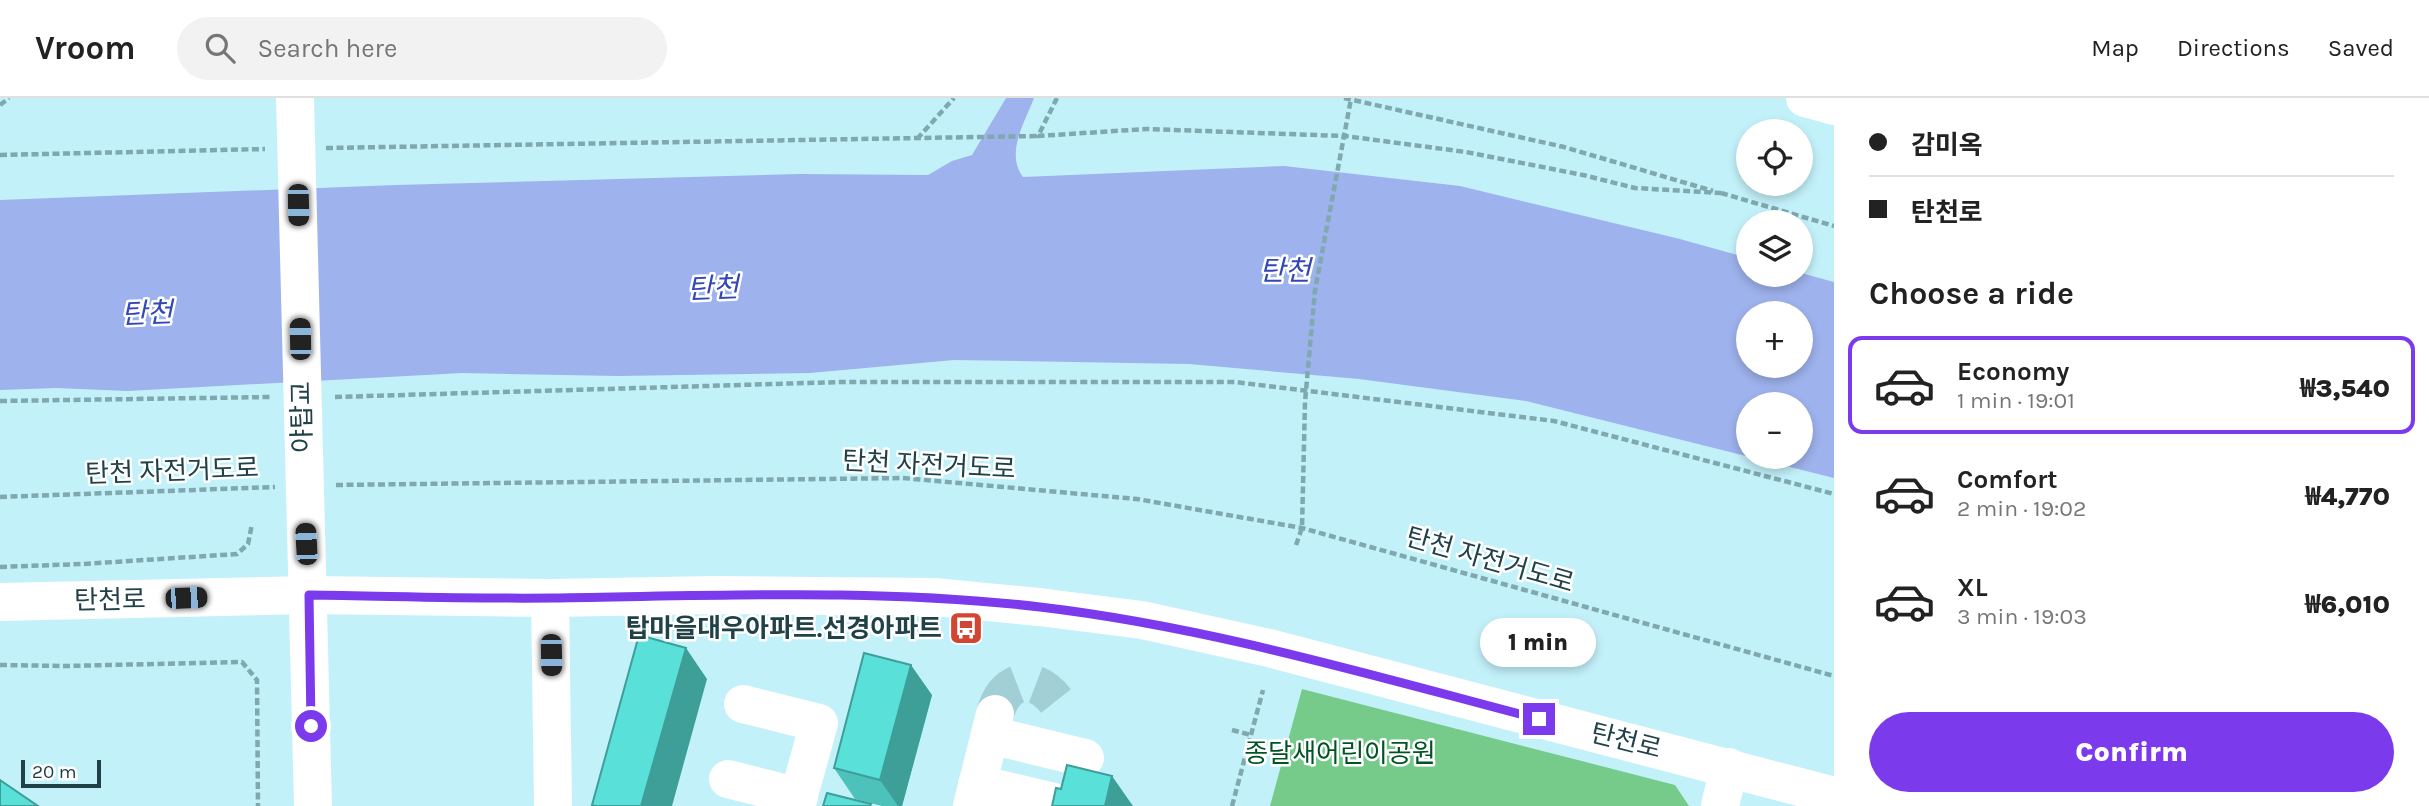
<!DOCTYPE html>
<html lang="en">
<head>
<meta charset="utf-8">
<style>
  body { margin:0; font-family:Karla,"Noto Sans KR",sans-serif; background:#f2f2f2; color:#222; height:100vh; display:flex; flex-direction:column; font-size:26px; white-space:nowrap }
  * { box-sizing:border-box; margin:0 }
  p { font-size:23px; color:#767676 }
  .icon { flex:none; width:38px; height:38px; fill:none; stroke:currentColor; stroke-width:2; stroke-linecap:round; stroke-linejoin:round }
  .map { position:relative; flex:1; overflow:hidden }
  .panel { display:flex; flex-direction:column; background:#fff; width:595px }
  .panel>* { flex:none }
  .top-card { display:grid; align-content:center; height:154px; padding:0 35px; background:#fff }
  .tools { position:absolute; left:1736px; top:21px; display:grid; gap:14px }
  .tools a { display:grid; place-items:center; width:77px; height:77px; border-radius:50%; background:#fff; box-shadow:0 4px 10px #0003; font-size:35px }
  .scale { position:absolute; left:21px; bottom:18px; width:80px; box-sizing:border-box; padding-left:7px; border:4px solid #1f4147; border-top:0; font-size:19px; line-height:24px; white-space:nowrap; color:#1f4147; -webkit-text-stroke:5px #fff; paint-order:stroke }
  .end { position:absolute; width:32px; height:32px; margin:-16px; border:9px solid #7c3aed; background:#fff; box-shadow:0 0 0 4px #fff }
  .from { border-radius:50% }
  .bubble { position:absolute; height:49px; border-radius:24px; background:#fff; box-shadow:0 4px 10px #0003; font-size:23px; font-weight:800; line-height:49px; text-align:center }
  .car { position:absolute; width:21px; height:42px; margin:-21px -10px; border-radius:9px; box-shadow:0 0 5px 2px #0007; background:linear-gradient(#222 24%,#8ab4d8 0 40%,#222 0 76%,#8ab4d8 0 86%,#222 0) }
  .top-card b { display:flex; align-items:center; gap:24px; height:66px; font-size:26px }
  .top-card b+b { border-top:2px solid #e0e0e0 }
  .top-card i { width:18px; height:18px; background:#222 }
  ul { padding:0; list-style:none }
  li { display:flex; align-items:center; gap:21px; height:98px; margin:0 14px 10px; padding:0 21px; border:4px solid transparent; border-radius:14px }
  li div { flex:1 }
  li b { display:block; font-size:26px }
  li em { font-style:normal; font-weight:800 }
  li.active { border-color:#7c3aed }
  li>.icon { width:63px; height:63px; stroke-width:1.5 }
  h2 { padding:0 35px; font-size:32px; line-height:84px }
  .action { display:flex; gap:14px; margin-top:auto; padding:14px 35px }
  .action a { flex:1; height:80px; border-radius:42px; background:#7c3aed; color:#fff; font-size:28px; font-weight:800; line-height:80px; text-align:center }
  header { display:flex; align-items:center; gap:42px; box-sizing:border-box; height:98px; padding:0 35px; background:#fff; border-bottom:2px solid #e0e0e0 }
  header strong { font-size:33px }
  nav { display:flex; gap:38px; margin-inline-start:auto; font-size:24px }
  .search { width:490px; height:63px; background:#f2f2f2; display:flex; align-items:center; gap:18px; box-sizing:border-box; padding:0 24px; border-radius:38px; color:#767676; font-size:26px }
  main { display:flex; flex:1; min-height:0 }
  .map>svg:first-child { display:block }
</style>
</head>
<body>
<header>
<strong>Vroom</strong>
<div class="search"><svg class="icon" aria-label="search" viewBox="0 0 24 24"><circle cx="10" cy="10" r="6"/><path d="M15 15l6 6"/></svg>Search here</div>
<nav><a>Map</a><a>Directions</a><a>Saved</a></nav>
</header>
<main>
<div class="map">
<svg width="1834" height="708" viewBox="0 0 1834 708">
  <rect width="100%" height="100%" fill="#c3f1fa"/>
  <path fill="#76cb8a" d="M 1302,591 L 1675,687 L 1689,708 L 1270,708 Z"/>
  <path fill="#9eb2ed" fill-rule="evenodd" d="M 1006,0 L 1034,0 C 1025,24 1005,55 1023,79 L 1284,68 L 1460,88 L 1680,141 L 1748,160 L 1748,177 L 1801,177 L 1801,175 L 1834,184 L 1834,380 L 1526,303 L 1359,281 L 1189,266 L 954,262 L 810,275 L 618,278 L 462,275 L 128,293 L 56,290 L 0,292 L 0,102 L 396,87 L 799,76 L 928,77 L 952,63 L 972,57 ZM 1748,215 L 1801,215 L 1801,268 L 1748,268 ZM 1748,306 L 1801,306 L 1801,359 L 1748,359 Z"/>
  <g fill="none" stroke-linecap="round" stroke-linejoin="round">
    <path stroke="#a2ced6" stroke-width="38" stroke-dasharray="38 19" stroke-linecap="butt" d="M 995,616 C 1005,581 1033,574 1056,603"/>
    <g stroke="#7fa8af" stroke-width="4.5" stroke-dasharray="7 3.5" stroke-linecap="butt">
      <path d="M 1057,0 L 1038,38 L 1146,31 L 1345,38 L 1466,54 L 1583,77 L 1635,90 L 1721,95"/>
      <path d="M 1344,0 L 1564,49 L 1713,93"/>
      <path d="M 0,7 L 9,0"/>
      <path d="M 917,41 L 954,0"/>
      <path d="M 326,50 L 1038,38"/>
      <path d="M 0,57 L 265,51"/>
      <path d="M 1721,95 L 1834,128"/>
      <path d="M 335,299 L 841,284 L 1235,284 L 1554,323 L 1834,396"/>
      <path d="M 0,303 L 270,299"/>
      <path d="M 336,387 L 903,380 L 1137,401 L 1302,430 L 1834,578"/>
      <path d="M 0,399 L 275,389"/>
      <path d="M 1296,447 L 1302,430 L 1305,304 L 1315,192 L 1351,1"/>
      <path d="M 0,469 L 83,466 L 237,456 L 248,446 L 252,426"/>
      <path d="M 0,567 L 65,568 L 242,564 L 257,582 L 258,708"/>
      <path d="M 1232,632 L 1251,637"/>
      <path d="M 1232,708 L 1263,592"/>
    </g>
    <g stroke="#fff" stroke-width="38">
      <path d="M 295,0 L 313,708"/>
      <path d="M 550,500 L 553,708"/>
      <path d="M 743,606 L 819,625 L 796,708"/>
      <path d="M 990,637 L 1085,660"/>
      <path d="M 728,681 L 799,699"/>
      <path d="M 977,686 L 1054,704"/>
      <path d="M 972,708 L 995,616"/>
      <path d="M 1720,708 L 1729,669"/>
    </g>
    <g stroke="#fff" stroke-width="38">
      <path d="M 1805,0 L 1834,8"/>
      <path d="M 0,504 L 309,497 L 550,500 L 717,497 L 934,499 L 1039,509 L 1142,522 L 1269,550 L 1834,698"/>
    </g>
  </g>
  <path fill="#4dc2bb" d="M 932,597 L 902,708 L 882,708 L 855,701 L 834,670 Z"/>
  <g fill="#3e9e98">
    <path d="M 686,550 L 707,581 L 672,708 L 641,708 Z"/>
    <path d="M 911,567 L 932,597 L 902,708 L 898,708 L 880,682 Z"/>
    <path d="M 1112,678 L 1133,708 L 1105,708 Z"/>
  </g>
  <g fill="#59e1d9" stroke="#3e9e98" stroke-width="2">
    <path d="M 639,537 L 686,550 L 641,708 L 595,708 L 592,707 Z"/>
    <path d="M 864,555 L 911,567 L 880,682 L 834,670 Z"/>
    <path d="M 1067,667 L 1112,678 L 1105,708 L 1052,708 L 1056,690 L 1061,691 Z"/>
    <path d="M 0,682 L 38,708 L 0,708 Z"/>
    <path d="M 827,695 L 871,706 L 870,708 L 823,708 Z"/>
  </g>
  <g fill="none" stroke-linecap="round" stroke-linejoin="round">
    <path stroke="#7c3aed" stroke-width="9" d="M 311,628 L 309,497 C 390,498 471,501 552,500 C 715,498 878,490 1040,509 C 1210,529 1374,578 1539,621"/>
  </g>
  <defs>
    <g id="bus-square" transform="scale(1.75)"><rect x="-9" y="-9" width="18" height="18" rx="4" fill="#d14533" stroke="#fff"/><path d="M-5-6H5V4H4V6H2V4H-2V6H-4V4H-5ZM-3.5-4V0h7V-4ZM-3.5 1.2v1.5H-2V1.2ZM2 1.2v1.5H3.5V1.2Z" fill="#fff"/></g>
  </defs>
  <g fill-rule="evenodd">
    <use href="#bus-square" x="966" y="530"/>
  </g>
  <g text-anchor="middle" dominant-baseline="central" stroke-width="5" stroke-linejoin="round" paint-order="stroke">
    <g font-size="26" fill="#1f4147" stroke="#fff">
      <text transform="translate(302 319) rotate(-91)">야탑교</text>
      <text transform="translate(929 367) rotate(3)">탄천 자전거도로</text>
      <text transform="translate(172 373) rotate(-2)">탄천 자전거도로</text>
      <text transform="translate(1490 462) rotate(16)">탄천 자전거도로</text>
      <text transform="translate(110 502) rotate(-1)">탄천로</text>
      <text transform="translate(1626 643) rotate(14)">탄천로</text>
    </g>
    <g font-size="26" font-weight="bold" fill="#1f4147" stroke="#fff" text-anchor="end">
      <text x="942" y="530">탑마을대우아파트.선경아파트</text>
    </g>
    <g font-size="26" fill="#005323" stroke="#fff">
      <text x="1340" y="655">종달새어린이공원</text>
    </g>
    <g font-size="28" font-style="italic" fill="#3447b7" stroke="#fff">
      <text x="1285" y="172">탄천</text>
      <text transform="translate(713 190) rotate(-2)">탄천</text>
      <text transform="translate(147 215) rotate(-2)">탄천</text>
    </g>
  </g>
</svg>
<div class="tools">
<a><svg class="icon" aria-label="locate" viewBox="0 0 24 24"><circle cx="12" cy="12" r="6"/><path d="M12 2v4M12 18v4M2 12h4M18 12h4"/></svg></a>
<a><svg class="icon" aria-label="layers" viewBox="0 0 24 24"><path d="M12 4l9 5-9 5-9-5zM3 14l9 5 9-5"/></svg></a>
<a>+</a>
<a>−</a>
</div>
<div class="scale">20 m</div>
<i class="end from" style="left:311px;top:628px"></i>
<i class="end" style="left:1539px;top:621px"></i>
<div class="bubble" style="left:1480px;top:520px;width:116px">1 min</div>
<i class="car" style="left:298px;top:107px;rotate:179deg"></i>
<i class="car" style="left:300px;top:241px;rotate:359deg"></i>
<i class="car" style="left:306px;top:446px;rotate:357deg"></i>
<i class="car" style="left:186px;top:500px;rotate:88deg"></i>
<i class="car" style="left:551px;top:557px;rotate:179deg"></i>
</div>
<section class="panel">
<div class="top-card">
<b><i class="from"></i>감미옥</b>
<b><i></i>탄천로</b>
</div>
<h2>Choose a ride</h2>
<ul>
<li class="active"><svg class="icon" aria-label="car" viewBox="0 0 24 24"><path d="M5 17H2v-5l4-1 3-4h7l3 4 3 1v5h-3M9 17h6M6 11h13"/><circle cx="7" cy="17" r="2"/><circle cx="17" cy="17" r="2"/></svg><div><b>Economy</b><p>1 min · 19:01</p></div><em>₩3,540</em></li>
<li><svg class="icon" aria-label="car" viewBox="0 0 24 24"><path d="M5 17H2v-5l4-1 3-4h7l3 4 3 1v5h-3M9 17h6M6 11h13"/><circle cx="7" cy="17" r="2"/><circle cx="17" cy="17" r="2"/></svg><div><b>Comfort</b><p>2 min · 19:02</p></div><em>₩4,770</em></li>
<li><svg class="icon" aria-label="car" viewBox="0 0 24 24"><path d="M5 17H2v-5l4-1 3-4h7l3 4 3 1v5h-3M9 17h6M6 11h13"/><circle cx="7" cy="17" r="2"/><circle cx="17" cy="17" r="2"/></svg><div><b>XL</b><p>3 min · 19:03</p></div><em>₩6,010</em></li>
</ul>
<div class="action"><a>Confirm</a></div>
</section>
</main>
</body>
</html>
